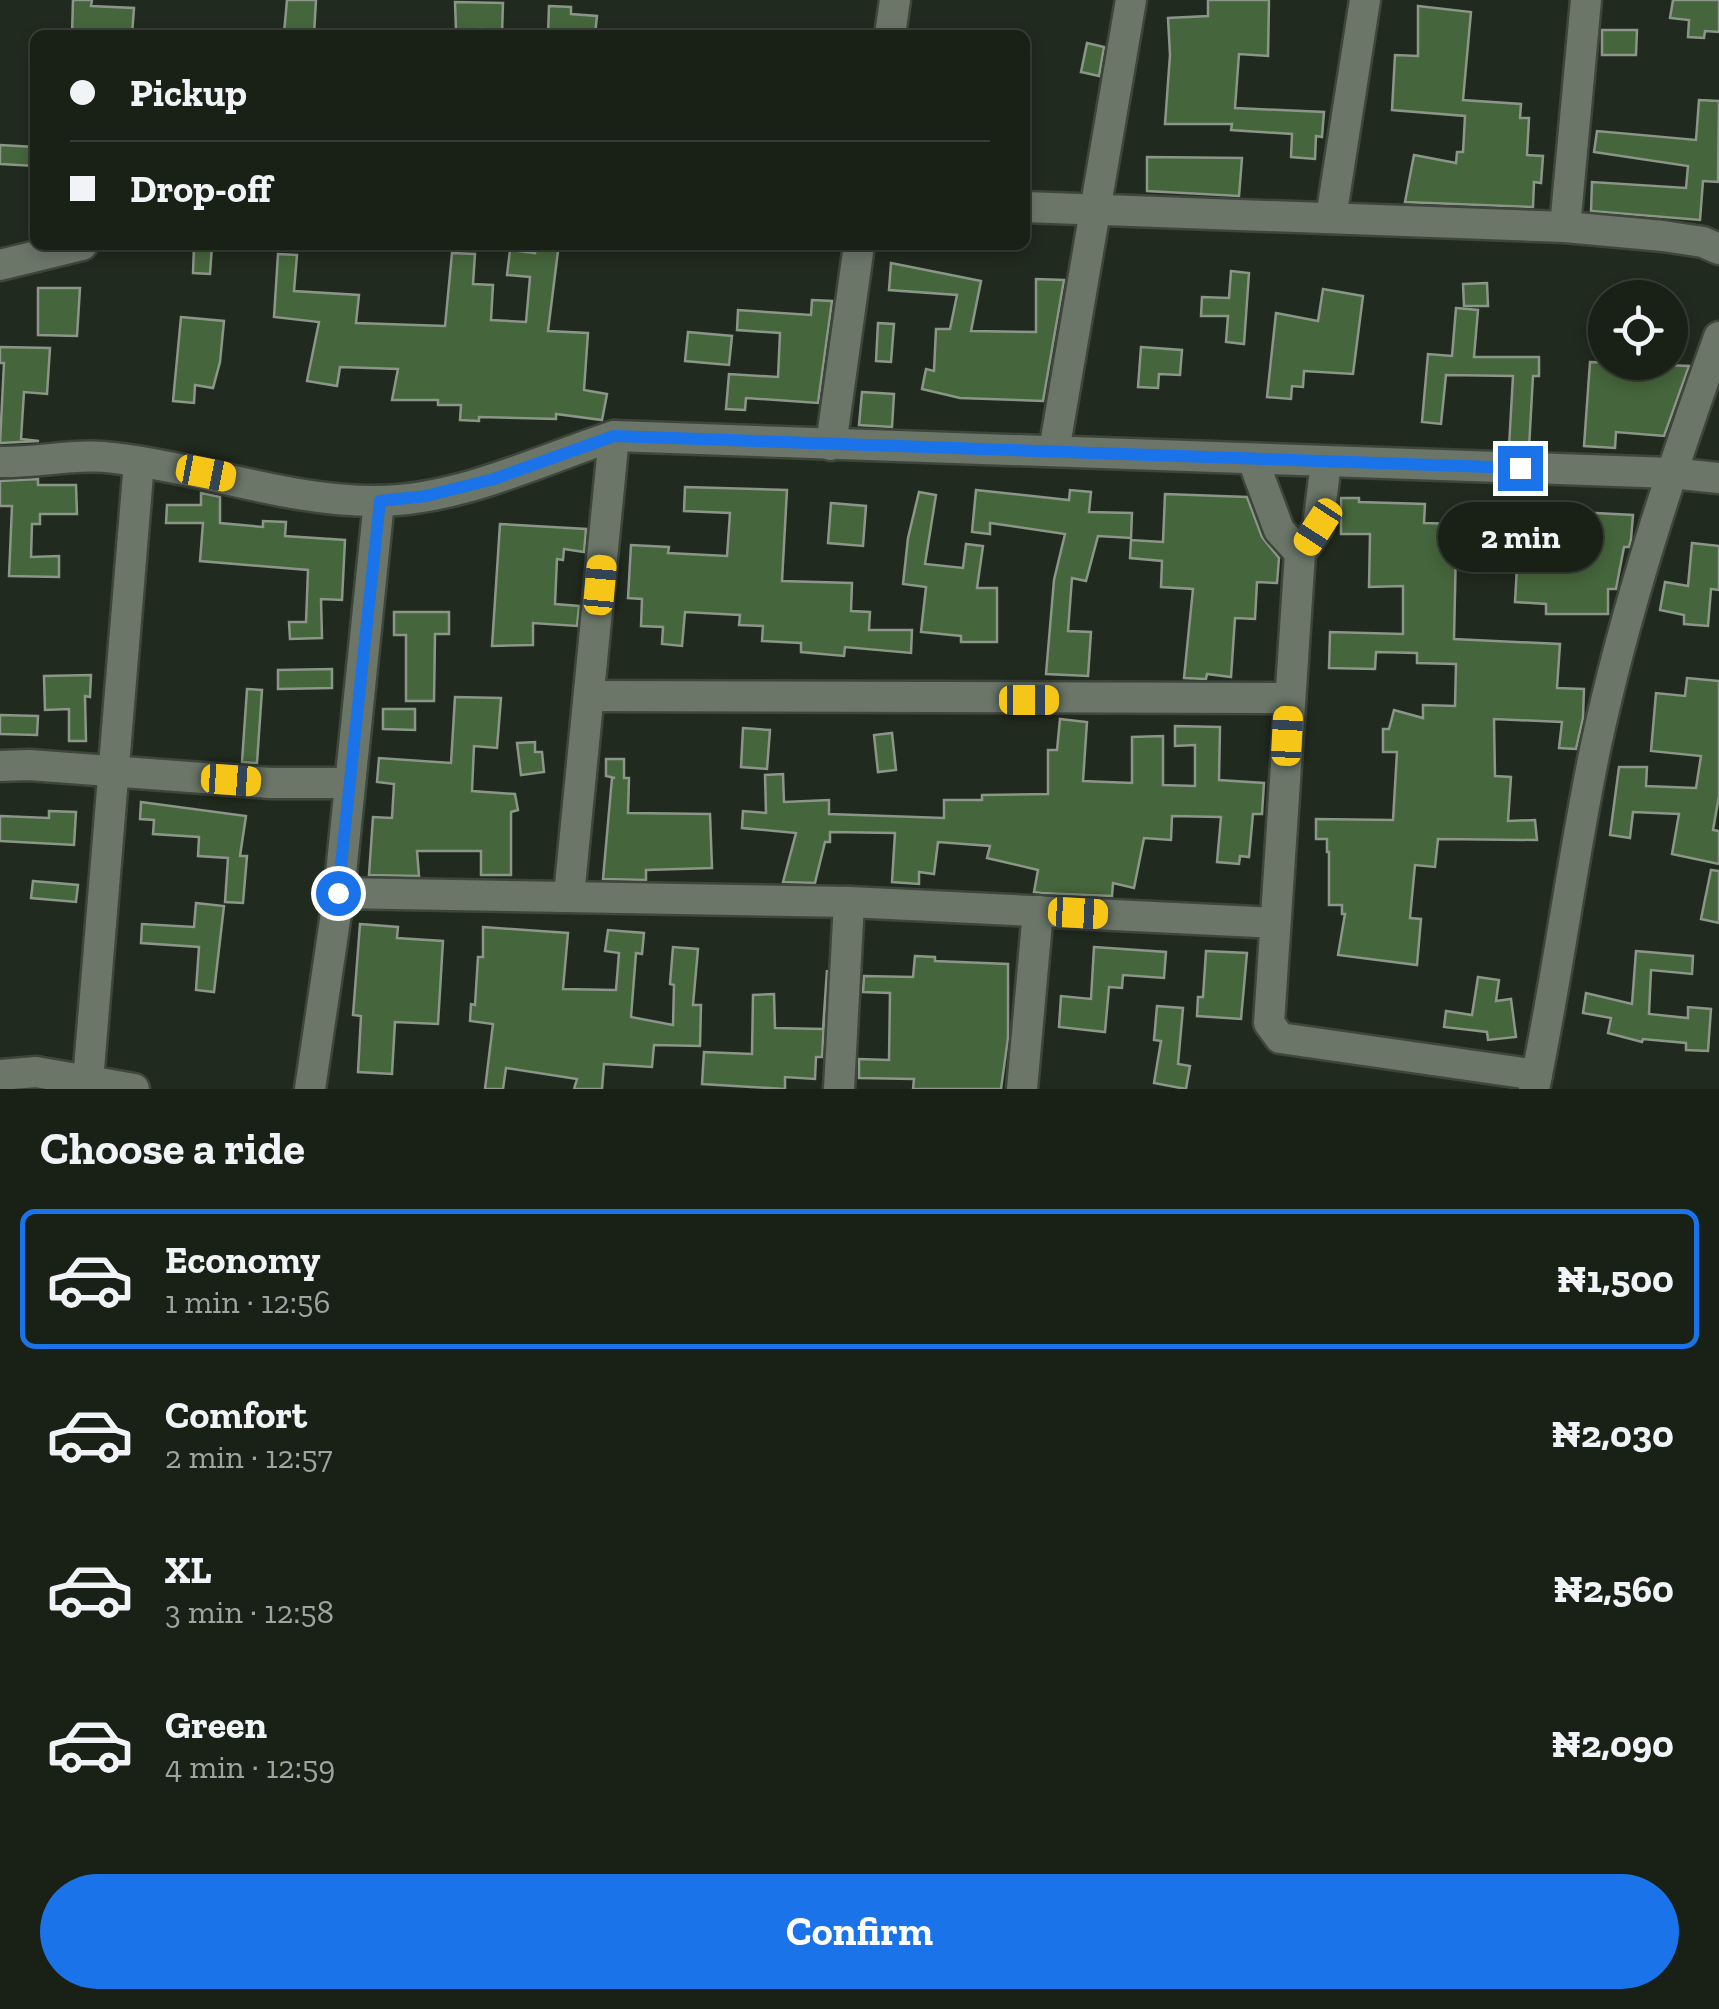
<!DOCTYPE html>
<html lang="en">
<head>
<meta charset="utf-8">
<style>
  body { margin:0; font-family:"Zilla Slab",serif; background:#22281f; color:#f1f3f6; height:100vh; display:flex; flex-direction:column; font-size:38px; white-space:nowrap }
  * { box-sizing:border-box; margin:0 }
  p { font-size:32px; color:#9fa3a1 }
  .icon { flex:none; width:55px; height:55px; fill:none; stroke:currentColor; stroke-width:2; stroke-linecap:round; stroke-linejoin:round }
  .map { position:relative; height:1089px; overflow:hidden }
  .side { display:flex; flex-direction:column; background:#192016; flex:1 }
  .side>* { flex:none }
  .banner { position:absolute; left:30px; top:30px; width:1000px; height:220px; border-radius:15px; box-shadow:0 5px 15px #0003,0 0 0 2px #373e35; display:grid; align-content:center; height:220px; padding:0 40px; background:#192016 }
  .buttons { position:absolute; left:1588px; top:280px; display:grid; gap:20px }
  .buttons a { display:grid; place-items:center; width:100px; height:100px; border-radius:50%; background:#192016; box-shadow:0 5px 15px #0003,0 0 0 2px #373e35; font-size:50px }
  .end { position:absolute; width:45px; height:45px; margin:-22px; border:12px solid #1a73e8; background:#fff; box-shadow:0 0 0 5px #fff }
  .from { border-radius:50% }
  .bubble { position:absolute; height:70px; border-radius:35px; background:#192016; box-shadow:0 5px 15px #0003,0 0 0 2px #373e35; font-size:32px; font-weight:700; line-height:70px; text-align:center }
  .car { position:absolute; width:30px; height:60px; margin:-30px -15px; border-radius:12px; box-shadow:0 0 8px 2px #0007; background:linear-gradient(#f5c518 24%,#345 0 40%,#f5c518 0 76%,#345 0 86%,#f5c518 0) }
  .banner b { display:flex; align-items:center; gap:35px; height:95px; font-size:38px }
  .banner b+b { border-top:2px solid #373e35 }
  .banner i { width:25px; height:25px; background:#f1f3f6 }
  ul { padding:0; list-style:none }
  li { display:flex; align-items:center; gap:30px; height:140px; margin:0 20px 15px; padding:0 20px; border:5px solid transparent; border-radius:15px }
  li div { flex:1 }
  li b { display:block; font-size:38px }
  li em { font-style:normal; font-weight:700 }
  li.current { border-color:#1a73e8 }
  li>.icon { width:90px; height:90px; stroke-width:1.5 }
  h2 { padding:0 40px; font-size:45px; line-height:120px }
  .cta { display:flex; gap:20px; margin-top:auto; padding:20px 40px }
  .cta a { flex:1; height:115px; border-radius:60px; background:#1a73e8; color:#fff; font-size:40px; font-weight:700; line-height:115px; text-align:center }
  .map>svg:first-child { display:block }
</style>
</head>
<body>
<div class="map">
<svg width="1719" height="1089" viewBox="0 0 1719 1089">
  <rect width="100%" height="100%" fill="#212a1e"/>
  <g fill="#45653c" stroke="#8b9688" stroke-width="2.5">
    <path d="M 73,0 L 92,0 L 91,6 L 134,8 L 132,35 L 72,35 Z"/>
    <path d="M 287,0 L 316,0 L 314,35 L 284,33 Z"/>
    <path d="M 1208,0 L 1269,0 L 1268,56 L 1239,54 L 1235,108 L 1324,112 L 1322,137 L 1316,136 L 1315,159 L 1291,157 L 1292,134 L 1231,130 L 1232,124 L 1165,124 L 1170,55 L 1168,18 L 1208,16 Z"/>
    <path d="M 1673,0 L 1719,0 L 1719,32 L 1705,31 L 1704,38 L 1688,37 L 1689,20 L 1670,18 Z"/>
    <path d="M 455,2 L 503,3 L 502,35 L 482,35 L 482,29 L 456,30 Z"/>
    <path d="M 549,6 L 571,7 L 571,14 L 597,16 L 595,35 L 548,35 Z"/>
    <path d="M 1418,6 L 1471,12 L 1463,100 L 1521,104 L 1520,118 L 1529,118 L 1527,155 L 1543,156 L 1541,183 L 1534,182 L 1533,207 L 1405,202 L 1414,155 L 1456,163 L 1457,152 L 1463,152 L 1465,116 L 1392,110 L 1395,55 L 1418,56 Z"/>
    <path d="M 1602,30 L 1637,30 L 1636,55 L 1602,55 Z"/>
    <path d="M 1087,43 L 1104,47 L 1099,76 L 1081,72 Z"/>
    <path d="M 1699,100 L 1719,101 L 1718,182 L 1703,181 L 1700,220 L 1591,211 L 1592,182 L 1686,188 L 1688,166 L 1594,152 L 1597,131 L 1696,140 Z"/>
    <path d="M 0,145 L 35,147 L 35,166 L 0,164 Z"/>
    <path d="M 1147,157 L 1242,158 L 1239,196 L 1147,191 Z"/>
    <path d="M 194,245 L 212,245 L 210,274 L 193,273 Z"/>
    <path d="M 536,247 L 558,251 L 548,331 L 588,333 L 584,390 L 607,394 L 602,420 L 556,414 L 556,419 L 479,417 L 479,421 L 460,420 L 461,405 L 438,405 L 438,400 L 392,400 L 398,369 L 340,367 L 337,386 L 307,381 L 319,322 L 274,317 L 278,254 L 297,255 L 294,291 L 359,295 L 356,323 L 445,326 L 452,253 L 475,254 L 473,284 L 493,285 L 491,320 L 526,322 L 530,277 L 507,275 L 510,250 L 535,253 Z"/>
    <path d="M 891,263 L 981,281 L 971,331 L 1036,332 L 1036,279 L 1064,280 L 1043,401 L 960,398 L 922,389 L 926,369 L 934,371 L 936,329 L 950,329 L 957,295 L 889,290 Z"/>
    <path d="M 1231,271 L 1249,273 L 1244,344 L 1226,342 L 1228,316 L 1201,316 L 1202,297 L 1229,298 Z"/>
    <path d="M 1487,283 L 1488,306 L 1464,306 L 1463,284 Z"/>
    <path d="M 38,288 L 80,288 L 77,336 L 38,335 Z"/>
    <path d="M 1323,289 L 1363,296 L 1353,374 L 1304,371 L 1303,387 L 1292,386 L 1291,399 L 1267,397 L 1276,313 L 1318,321 Z"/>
    <path d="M 812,300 L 832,301 L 818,403 L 746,398 L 745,410 L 726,409 L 729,374 L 778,377 L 780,333 L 737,330 L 738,310 L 811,315 Z"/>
    <path d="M 1456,308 L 1478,310 L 1474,357 L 1539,357 L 1539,376 L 1533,376 L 1529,448 L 1509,447 L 1513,376 L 1446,375 L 1441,424 L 1422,422 L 1428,354 L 1452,356 Z"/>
    <path d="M 181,317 L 224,321 L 220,362 L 213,388 L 195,385 L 194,403 L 173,401 Z"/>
    <path d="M 878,323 L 894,324 L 891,362 L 876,361 Z"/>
    <path d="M 688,332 L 732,336 L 729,365 L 685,361 Z"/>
    <path d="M 0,347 L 50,348 L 47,394 L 24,392 L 21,439 L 39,441 L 0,443 L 4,363 L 0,363 Z"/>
    <path d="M 1141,347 L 1182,350 L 1180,375 L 1159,374 L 1158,388 L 1138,387 Z"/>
    <path d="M 1590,362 L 1689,366 L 1664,436 L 1616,432 L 1615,448 L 1584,446 Z"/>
    <path d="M 862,392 L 894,394 L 892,427 L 859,425 Z"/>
    <path d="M 38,479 L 38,485 L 76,485 L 77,514 L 40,514 L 40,524 L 32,524 L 31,557 L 59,556 L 59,577 L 9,576 L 12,506 L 0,506 L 0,481 Z"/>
    <path d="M 685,487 L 787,490 L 782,581 L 852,583 L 851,611 L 870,612 L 869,630 L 912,630 L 911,653 L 845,647 L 844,656 L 801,652 L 801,643 L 762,641 L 763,626 L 739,625 L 740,615 L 685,612 L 682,646 L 662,644 L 663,627 L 641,626 L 642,599 L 628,598 L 631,545 L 669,547 L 668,553 L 727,556 L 730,513 L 684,511 Z"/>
    <path d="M 976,490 L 1069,500 L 1070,490 L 1091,492 L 1089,512 L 1132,513 L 1131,538 L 1098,536 L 1086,581 L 1072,578 L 1068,631 L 1091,632 L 1088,676 L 1046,674 L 1054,580 L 1065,534 L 990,523 L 990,534 L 972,532 Z"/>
    <path d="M 919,492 L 936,495 L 925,564 L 963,568 L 966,544 L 983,546 L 977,588 L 997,588 L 997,642 L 961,642 L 961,636 L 921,632 L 926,587 L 903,584 L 908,538 Z"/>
    <path d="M 201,493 L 220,497 L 220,523 L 263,527 L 263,521 L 286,522 L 285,536 L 345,540 L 342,600 L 321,599 L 322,638 L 290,639 L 289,622 L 306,622 L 308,570 L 200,561 L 203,523 L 166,523 L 167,505 L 201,505 Z"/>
    <path d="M 1165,494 L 1247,497 L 1262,537 L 1279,558 L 1277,583 L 1257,582 L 1255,619 L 1235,618 L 1231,677 L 1207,674 L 1206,679 L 1184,678 L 1193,589 L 1161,587 L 1162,561 L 1130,558 L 1131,540 L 1163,542 Z"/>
    <path d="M 1341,498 L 1359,498 L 1359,502 L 1425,504 L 1424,523 L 1536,526 L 1538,504 L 1578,507 L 1577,512 L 1633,515 L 1631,539 L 1629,547 L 1624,547 L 1616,589 L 1608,589 L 1608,614 L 1546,614 L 1546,604 L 1515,602 L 1518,549 L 1456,547 L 1454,639 L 1560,644 L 1557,688 L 1584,689 L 1583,718 L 1576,749 L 1559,748 L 1562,722 L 1494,719 L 1495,776 L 1511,777 L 1508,821 L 1535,820 L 1537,840 L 1438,839 L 1435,867 L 1415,865 L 1410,918 L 1421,919 L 1417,965 L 1338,955 L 1345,914 L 1342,914 L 1342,905 L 1329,905 L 1329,852 L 1327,852 L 1327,839 L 1316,839 L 1316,819 L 1393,820 L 1397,752 L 1383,752 L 1383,729 L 1389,729 L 1394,710 L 1423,718 L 1423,705 L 1455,706 L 1456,664 L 1417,663 L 1417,653 L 1376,652 L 1375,669 L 1329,668 L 1330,632 L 1403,634 L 1403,586 L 1369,587 L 1370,534 L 1341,534 Z"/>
    <path d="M 831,503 L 866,506 L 863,546 L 828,543 Z"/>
    <path d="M 500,524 L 586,529 L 584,552 L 564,549 L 563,560 L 557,559 L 555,604 L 579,606 L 577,626 L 533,623 L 533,645 L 492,646 Z"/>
    <path d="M 1692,543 L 1719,546 L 1719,590 L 1711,589 L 1708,626 L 1684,624 L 1684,615 L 1660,610 L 1665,582 L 1688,586 Z"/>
    <path d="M 394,612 L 449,612 L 449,634 L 435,634 L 434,701 L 406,701 L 406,635 L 394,635 Z"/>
    <path d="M 332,669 L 332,688 L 278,689 L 278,670 Z"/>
    <path d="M 91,675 L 90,697 L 85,696 L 86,741 L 69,741 L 69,709 L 45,710 L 44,676 Z"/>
    <path d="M 1687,678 L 1719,681 L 1719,796 L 1713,830 L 1719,831 L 1719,864 L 1672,854 L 1679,814 L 1633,812 L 1630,838 L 1610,835 L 1619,767 L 1647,767 L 1646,786 L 1696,788 L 1701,756 L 1651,751 L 1656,693 L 1685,696 Z"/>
    <path d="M 247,689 L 262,690 L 257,763 L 242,762 Z"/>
    <path d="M 455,697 L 501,698 L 497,748 L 474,746 L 472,791 L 515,794 L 518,810 L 511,812 L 511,875 L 481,875 L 481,851 L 417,851 L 419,876 L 369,875 L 373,817 L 392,818 L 394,784 L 377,782 L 379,758 L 451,763 Z"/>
    <path d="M 383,709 L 415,709 L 415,730 L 383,729 Z"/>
    <path d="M 0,715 L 38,716 L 37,735 L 0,734 Z"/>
    <path d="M 1060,719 L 1087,722 L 1083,781 L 1132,783 L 1132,737 L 1163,736 L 1163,785 L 1195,786 L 1195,745 L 1175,746 L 1175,726 L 1220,727 L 1219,780 L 1264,783 L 1262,814 L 1253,814 L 1249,857 L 1240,856 L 1239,864 L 1217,862 L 1221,817 L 1172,816 L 1171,840 L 1144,838 L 1134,888 L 1113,883 L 1112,896 L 1041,893 L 1034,892 L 1038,870 L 987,858 L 990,846 L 938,842 L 934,874 L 919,872 L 919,884 L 892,882 L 895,833 L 830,832 L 830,842 L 825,842 L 815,883 L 783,882 L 796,833 L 742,828 L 743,811 L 766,813 L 765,775 L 783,774 L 784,802 L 829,800 L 829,814 L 944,818 L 944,800 L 982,800 L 982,795 L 1048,794 L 1048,750 L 1057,750 Z"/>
    <path d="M 743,728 L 770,730 L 767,769 L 741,767 Z"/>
    <path d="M 892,733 L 896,770 L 878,772 L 874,735 Z"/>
    <path d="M 535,742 L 535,752 L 542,752 L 544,772 L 521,775 L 517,743 Z"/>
    <path d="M 606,759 L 624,759 L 624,778 L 629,778 L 628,813 L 710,814 L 712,868 L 646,870 L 646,880 L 603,879 L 612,778 L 615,778 L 606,776 Z"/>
    <path d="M 141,802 L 246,816 L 240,856 L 247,856 L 243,903 L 225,902 L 228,858 L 198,856 L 199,837 L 153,834 L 154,820 L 140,819 Z"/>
    <path d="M 49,811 L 76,812 L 74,845 L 0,841 L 0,816 L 49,818 Z"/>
    <path d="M 1711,870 L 1719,871 L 1719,923 L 1701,919 Z"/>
    <path d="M 33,881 L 78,885 L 76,902 L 31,898 Z"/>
    <path d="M 196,903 L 224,906 L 214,992 L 196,990 L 199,947 L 141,943 L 142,924 L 194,927 Z"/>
    <path d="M 360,924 L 398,927 L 397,938 L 443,941 L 438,1024 L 395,1022 L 392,1074 L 358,1072 L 361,1016 L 353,1015 Z"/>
    <path d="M 483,927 L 568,933 L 563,989 L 616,990 L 619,953 L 605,951 L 608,930 L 644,933 L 642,954 L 636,953 L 631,1017 L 673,1025 L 674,985 L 670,984 L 673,947 L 698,949 L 693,1005 L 701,1005 L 700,1046 L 654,1045 L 652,1067 L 604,1064 L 602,1089 L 574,1089 L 577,1079 L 506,1068 L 503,1089 L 485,1089 L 493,1024 L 470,1021 L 471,1004 L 475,1005 L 478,957 L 483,957 Z"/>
    <path d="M 1094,947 L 1166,952 L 1164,978 L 1123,975 L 1122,988 L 1109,987 L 1105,1032 L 1059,1027 L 1061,996 L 1091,999 Z"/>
    <path d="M 1206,951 L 1247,953 L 1241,1019 L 1197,1016 L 1198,997 L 1203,997 Z"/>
    <path d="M 1636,951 L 1693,956 L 1692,974 L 1651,970 L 1649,1014 L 1688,1018 L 1688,1007 L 1711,1009 L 1708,1051 L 1686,1050 L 1686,1043 L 1643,1039 L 1642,1042 L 1608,1033 L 1611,1018 L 1583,1013 L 1586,993 L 1632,1004 Z"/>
    <path d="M 915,956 L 935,957 L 935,961 L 1008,964 L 1008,1038 L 1001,1089 L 913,1089 L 914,1079 L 859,1078 L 859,1059 L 889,1060 L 890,993 L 863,992 L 864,976 L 913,977 Z"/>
    <path d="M 827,970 L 822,1057 L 816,1057 L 815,1079 L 785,1077 L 785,1089 L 702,1084 L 704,1052 L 752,1054 L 753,995 L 774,994 L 775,1028 L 823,1029 Z"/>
    <path d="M 1478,977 L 1499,980 L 1496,1001 L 1511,999 L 1516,1037 L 1488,1040 L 1487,1032 L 1444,1027 L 1446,1011 L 1472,1015 Z"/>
    <path d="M 1157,1006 L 1183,1008 L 1178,1064 L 1190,1066 L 1186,1089 L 1154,1083 L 1161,1041 L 1154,1040 Z"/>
  </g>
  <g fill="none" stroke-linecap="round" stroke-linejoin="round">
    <g stroke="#3e463c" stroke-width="35">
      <g id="minor">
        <path d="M 890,35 L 895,0"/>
        <path d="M 1025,207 L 1565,227 L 1663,236 L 1703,242 L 1719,249"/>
        <path d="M 1331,218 L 1365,0"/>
        <path d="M 1565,227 L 1586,0"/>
        <path d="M 0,265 L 82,245"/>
        <path d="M 831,445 L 859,245"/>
        <path d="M 1054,451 L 1131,0"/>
        <path d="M 1253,460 L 1279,530 L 1300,553"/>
        <path d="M 0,462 C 39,463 76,453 114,458 C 203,468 289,502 378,501 C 460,500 538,461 614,436 L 1671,473 L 1719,478"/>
        <path d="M 1326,462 L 1318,527 L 1300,553 L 1269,1023 L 1280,1038 L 1537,1075"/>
        <path d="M 590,696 L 1289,698"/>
        <path d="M 0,766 L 29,765 L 270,783 L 350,783"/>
        <path d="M 339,893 L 849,902 L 1275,923"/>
        <path d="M 569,896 L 614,436"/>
        <path d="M 0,1075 L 36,1072 L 134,1089"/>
        <path d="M 88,1081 L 139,462"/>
        <path d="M 310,1089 L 339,893 L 379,501"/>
        <path d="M 839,1089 L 849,902"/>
        <path d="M 1022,1089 L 1038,911"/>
        <path d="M 1534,1089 C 1558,975 1572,859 1596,745 C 1626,606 1671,471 1719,337"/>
      </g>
    </g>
    <use href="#minor" stroke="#6b7669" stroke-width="30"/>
  </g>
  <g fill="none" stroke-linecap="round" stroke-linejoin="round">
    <path stroke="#1a73e8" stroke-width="12" d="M 338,893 L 380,501 L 426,496 L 494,479 L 614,436 L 1520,468"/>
  </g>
</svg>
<div class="buttons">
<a><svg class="icon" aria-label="locate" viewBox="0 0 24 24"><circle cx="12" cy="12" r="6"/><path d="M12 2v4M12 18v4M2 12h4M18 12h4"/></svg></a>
</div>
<i class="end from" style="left:338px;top:893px"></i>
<i class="end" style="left:1520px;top:468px"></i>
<div class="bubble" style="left:1438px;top:502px;width:165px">2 min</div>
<i class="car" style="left:206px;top:473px;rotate:101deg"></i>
<i class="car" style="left:1318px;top:527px;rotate:213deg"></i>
<i class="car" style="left:600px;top:585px;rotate:5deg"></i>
<i class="car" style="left:1029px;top:700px;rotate:90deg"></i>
<i class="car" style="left:1287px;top:736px;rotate:3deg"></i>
<i class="car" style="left:231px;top:780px;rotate:94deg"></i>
<i class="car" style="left:1078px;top:913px;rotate:93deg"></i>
<div class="banner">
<b><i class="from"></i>Pickup</b>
<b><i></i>Drop-off</b>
</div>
</div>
<section class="side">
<h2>Choose a ride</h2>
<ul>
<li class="current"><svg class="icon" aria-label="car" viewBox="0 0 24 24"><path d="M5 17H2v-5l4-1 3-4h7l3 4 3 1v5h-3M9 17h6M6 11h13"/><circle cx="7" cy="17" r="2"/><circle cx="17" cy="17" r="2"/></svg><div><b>Economy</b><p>1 min · 12:56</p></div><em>₦1,500</em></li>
<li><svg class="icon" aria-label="car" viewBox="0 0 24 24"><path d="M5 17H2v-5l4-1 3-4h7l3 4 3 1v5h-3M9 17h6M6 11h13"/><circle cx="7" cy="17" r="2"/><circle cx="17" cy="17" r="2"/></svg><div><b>Comfort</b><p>2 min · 12:57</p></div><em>₦2,030</em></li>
<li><svg class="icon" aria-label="car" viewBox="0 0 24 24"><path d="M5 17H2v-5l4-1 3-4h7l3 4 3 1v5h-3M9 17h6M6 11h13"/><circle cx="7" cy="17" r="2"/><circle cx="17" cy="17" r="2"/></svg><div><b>XL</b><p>3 min · 12:58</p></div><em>₦2,560</em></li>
<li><svg class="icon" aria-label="car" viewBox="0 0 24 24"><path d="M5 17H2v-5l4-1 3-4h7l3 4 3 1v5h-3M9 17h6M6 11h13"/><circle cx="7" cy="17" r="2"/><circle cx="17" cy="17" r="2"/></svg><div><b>Green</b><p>4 min · 12:59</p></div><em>₦2,090</em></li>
</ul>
<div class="cta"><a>Confirm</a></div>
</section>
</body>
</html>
